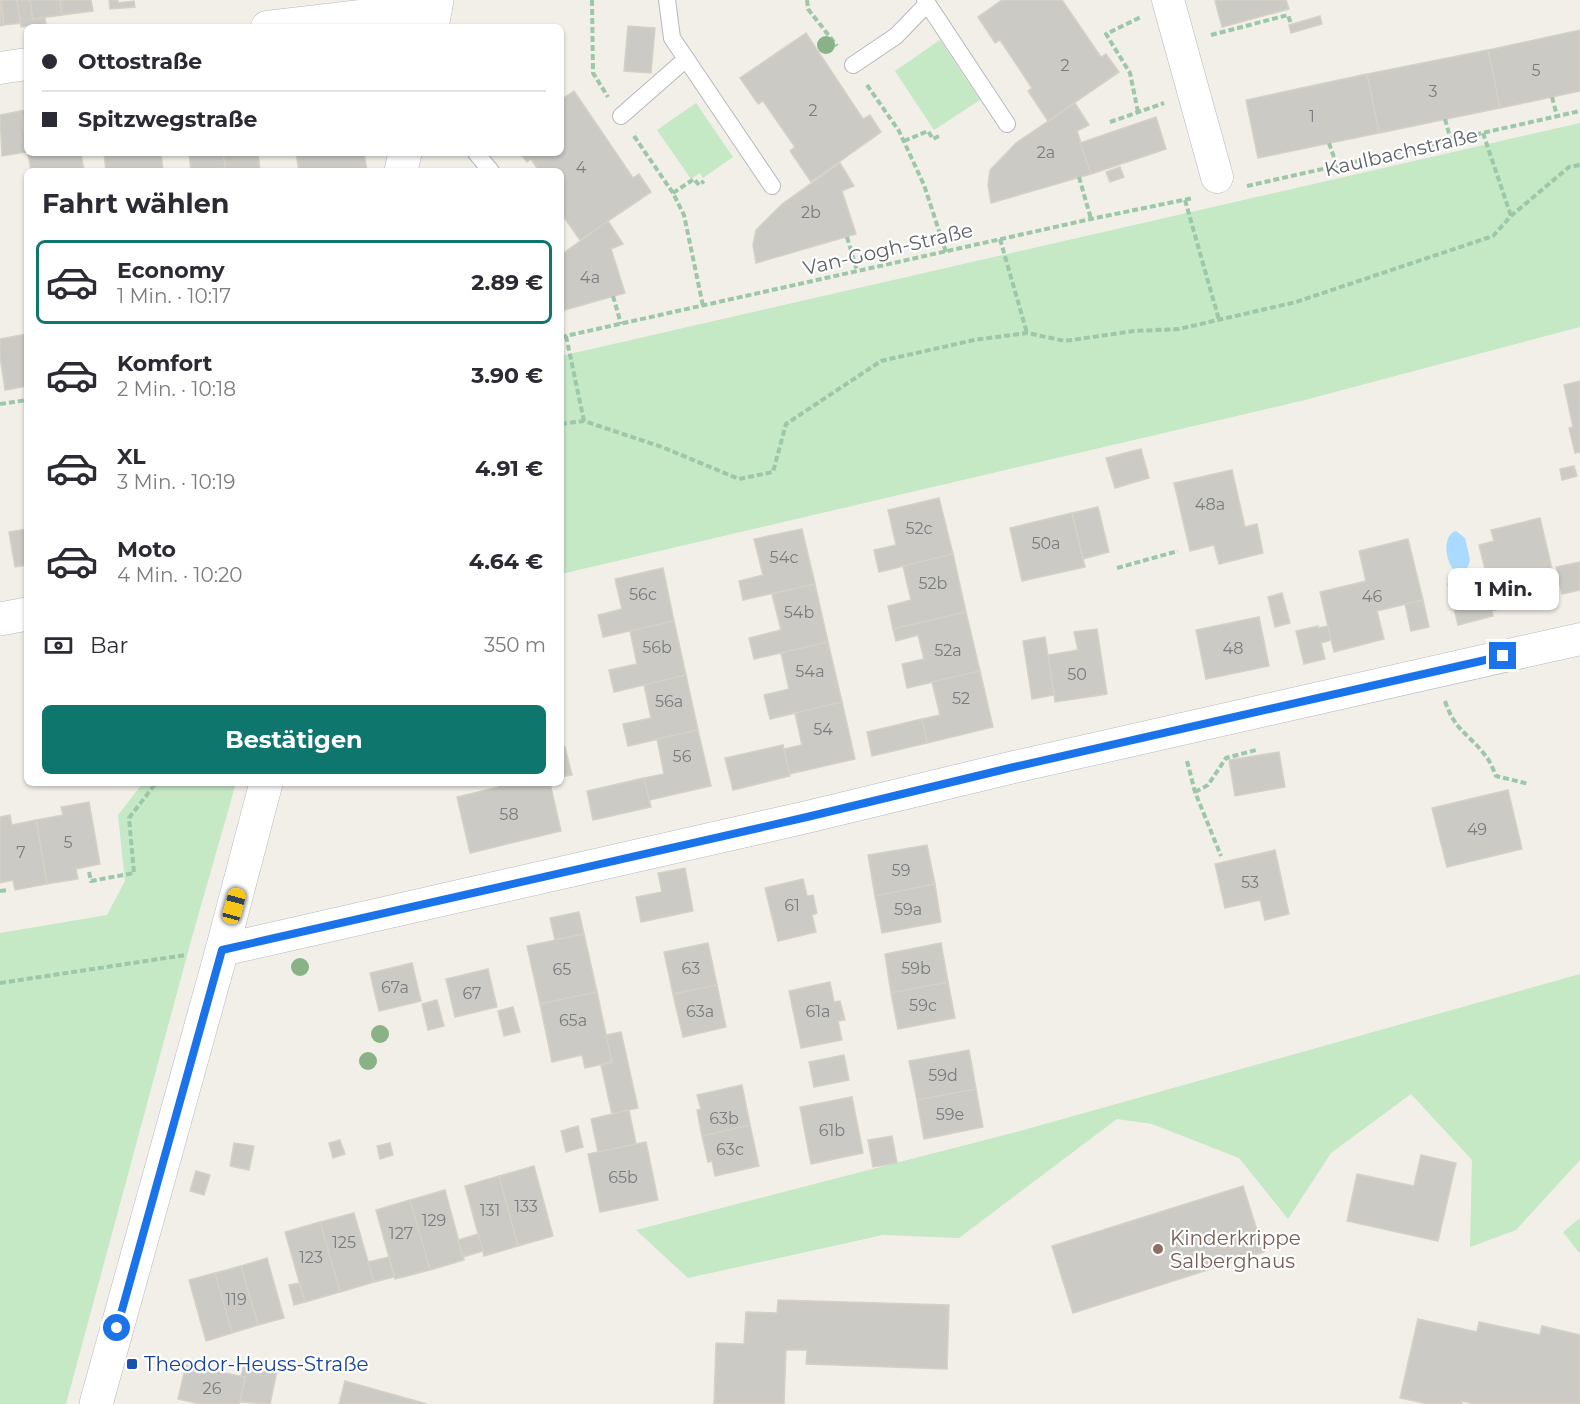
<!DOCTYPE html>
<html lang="de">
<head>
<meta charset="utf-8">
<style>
  body { margin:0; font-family:Montserrat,sans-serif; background:#f2f2f3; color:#2b2b33; height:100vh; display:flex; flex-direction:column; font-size:22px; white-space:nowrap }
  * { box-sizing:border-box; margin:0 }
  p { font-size:20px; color:#7c7c81 }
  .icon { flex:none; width:33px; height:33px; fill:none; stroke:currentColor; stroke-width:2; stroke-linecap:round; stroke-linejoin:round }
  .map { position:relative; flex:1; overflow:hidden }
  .details { position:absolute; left:24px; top:168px; width:540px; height:618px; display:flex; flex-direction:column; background:#fff; border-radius:9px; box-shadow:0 2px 4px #0004 }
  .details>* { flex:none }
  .hud { position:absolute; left:24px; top:24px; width:540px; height:132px; border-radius:9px; box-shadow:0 2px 4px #0004; display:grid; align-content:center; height:132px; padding:0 18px; background:#fff }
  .end { position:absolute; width:27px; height:27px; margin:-14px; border:8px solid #1a73e8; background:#fff; box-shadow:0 0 0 3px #fff }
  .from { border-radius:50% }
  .bubble { position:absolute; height:42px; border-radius:9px; background:#fff; box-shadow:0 2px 4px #0004; font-size:20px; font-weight:700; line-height:42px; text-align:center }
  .car { position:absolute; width:18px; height:36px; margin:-18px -9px; border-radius:8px; box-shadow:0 0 4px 2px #0007; background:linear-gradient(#f5c518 24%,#345 0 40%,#f5c518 0 76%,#345 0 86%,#f5c518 0) }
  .hud b { display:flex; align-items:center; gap:21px; height:57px; font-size:22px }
  .hud b+b { border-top:2px solid #e1e1e2 }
  .hud i { width:15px; height:15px; background:#2b2b33 }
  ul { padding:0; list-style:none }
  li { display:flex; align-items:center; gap:18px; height:84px; margin:0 12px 9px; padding:0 6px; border:3px solid transparent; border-radius:9px }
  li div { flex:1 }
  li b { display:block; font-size:22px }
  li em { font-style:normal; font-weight:700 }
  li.selected { border-color:#0f766e }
  li>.icon { width:54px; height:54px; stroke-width:1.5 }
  h2 { padding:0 18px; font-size:27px; line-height:72px }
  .pay { display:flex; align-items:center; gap:15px; height:66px; padding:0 18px; font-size:22px }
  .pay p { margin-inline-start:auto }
  .action { display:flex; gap:12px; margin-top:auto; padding:12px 18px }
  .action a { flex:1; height:69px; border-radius:9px; background:#0f766e; color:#fff; font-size:24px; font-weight:700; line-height:69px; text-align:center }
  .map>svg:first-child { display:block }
</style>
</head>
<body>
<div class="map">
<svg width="1580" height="1404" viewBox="0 0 1580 1404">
  <rect width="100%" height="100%" fill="#f1efe8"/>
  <g fill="#c5e8c5">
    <path d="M 940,40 L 980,100 L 934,130 L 895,71 Z"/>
    <path d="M 696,103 L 733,157 L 703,178 L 700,173 L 691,179 L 657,130 Z"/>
    <path d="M 1580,123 L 1580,327 L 1305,400 L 561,574 L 561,356 Z"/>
    <path d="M 143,783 L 236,783 L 192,937 L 66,1404 L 0,1404 L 0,933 L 107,915 L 125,881 L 118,815 Z"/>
    <path d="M 1580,974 L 1580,1160 L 1516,1230 L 1470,1247 L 1472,1160 L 1411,1094 L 1331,1153 L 1288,1219 L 1239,1158 L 1152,1124 L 1117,1119 L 959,1238 L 883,1235 L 688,1278 L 636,1230 L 1020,1131 Z"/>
    <path d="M 1580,1218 L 1580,1254 L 1563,1232 Z"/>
  </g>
  <path fill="#aadaff" d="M 1456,531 L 1465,538 L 1470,560 L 1466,572 L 1459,574 C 1446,568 1440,536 1456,531 Z"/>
  <g fill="#cccac5" stroke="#d6d1c6" stroke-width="1.5">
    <path d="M 0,0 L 4,25 L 0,26 Z"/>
    <path d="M 1,0 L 17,0 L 21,23 L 4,25 Z"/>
    <path d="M 17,0 L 30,0 L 33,19 L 45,18 L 46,24 L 21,27 Z"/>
    <path d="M 30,0 L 60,0 L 62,15 L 33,19 Z"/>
    <path d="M 60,0 L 91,0 L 93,11 L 62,15 Z"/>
    <path d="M 109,0 L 118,0 L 118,3 L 134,1 L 135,7 L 110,9 Z"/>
    <path d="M 1002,0 L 1062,0 L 1101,57 L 1106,54 L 1119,72 L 1048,121 L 1028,91 L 1032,88 L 1000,40 L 995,43 L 978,17 Z"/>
    <path d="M 1218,0 L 1286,0 L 1289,9 L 1222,27 L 1215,1 Z"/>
    <path d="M 1320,16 L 1322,24 L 1291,33 L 1289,25 Z"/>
    <path d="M 628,26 L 655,28 L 651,73 L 624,71 Z"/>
    <path d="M 1580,30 L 1580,91 L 1500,108 L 1488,50 Z"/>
    <path d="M 806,33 L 863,119 L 870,115 L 881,132 L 811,182 L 790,151 L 795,147 L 763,101 L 758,104 L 740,78 Z"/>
    <path d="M 1488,50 L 1500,108 L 1379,133 L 1367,74 Z"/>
    <path d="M 1367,74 L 1379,133 L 1258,158 L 1246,100 Z"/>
    <path d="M 574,91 L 633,178 L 639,174 L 651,192 L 580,240 L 561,213 L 563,206 L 561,204 L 561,171 L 539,171 L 531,159 L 527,162 L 520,153 L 561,153 L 561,100 Z"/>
    <path d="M 1075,103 L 1089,125 L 1077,131 L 1091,174 L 991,203 L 988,185 L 990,170 L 1016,143 Z"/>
    <path d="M 27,110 L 27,147 L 21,111 Z"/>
    <path d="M 21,111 L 27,152 L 2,156 L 0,115 Z"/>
    <path d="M 1156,117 L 1166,149 L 1091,174 L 1080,143 Z"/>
    <path d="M 28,153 L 81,153 L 84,171 L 31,171 Z"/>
    <path d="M 104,153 L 161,153 L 163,171 L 106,171 Z"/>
    <path d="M 189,153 L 223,153 L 226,171 L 191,171 Z"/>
    <path d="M 223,153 L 258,153 L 260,171 L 226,171 Z"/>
    <path d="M 296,153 L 364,153 L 367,171 L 299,171 Z"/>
    <path d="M 840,163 L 854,186 L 842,191 L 856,234 L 756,263 L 753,245 L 756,230 L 782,204 Z"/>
    <path d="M 1120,167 L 1124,177 L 1110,182 L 1106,172 Z"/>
    <path d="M 608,221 L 623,244 L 611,249 L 625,293 L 561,311 L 561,255 Z"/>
    <path d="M 27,334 L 27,386 L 5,390 L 0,356 L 0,339 Z"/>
    <path d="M 1580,381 L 1580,452 L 1575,453 L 1569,428 L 1573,427 L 1564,385 Z"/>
    <path d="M 1141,449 L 1149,478 L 1115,488 L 1106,458 Z"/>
    <path d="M 1574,466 L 1577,476 L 1562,480 L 1560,469 Z"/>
    <path d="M 1232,470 L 1245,527 L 1257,524 L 1263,553 L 1219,564 L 1214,545 L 1190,551 L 1174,483 Z"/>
    <path d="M 939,498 L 953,554 L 879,572 L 874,550 L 896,545 L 888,510 Z"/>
    <path d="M 1098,507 L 1109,552 L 1083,559 L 1072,513 Z"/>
    <path d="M 1072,513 L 1085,567 L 1022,581 L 1010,528 Z"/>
    <path d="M 1540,518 L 1558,594 L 1495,610 L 1479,545 L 1494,541 L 1491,530 Z"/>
    <path d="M 27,529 L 27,565 L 15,567 L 9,532 Z"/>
    <path d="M 802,529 L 815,584 L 743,600 L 739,581 L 763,575 L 754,539 Z"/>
    <path d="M 1408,539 L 1423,600 L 1377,611 L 1384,639 L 1334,652 L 1320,592 L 1366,581 L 1359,551 Z"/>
    <path d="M 953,554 L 966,612 L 893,629 L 888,606 L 911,600 L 903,566 Z"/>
    <path d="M 1580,562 L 1580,590 L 1562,594 L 1556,567 Z"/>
    <path d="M 663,568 L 674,621 L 603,637 L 598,615 L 622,609 L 615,579 Z"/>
    <path d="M 1487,575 L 1495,610 L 1492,610 L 1493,616 L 1458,625 L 1448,584 Z"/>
    <path d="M 815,584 L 828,642 L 754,659 L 749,638 L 781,630 L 772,594 Z"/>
    <path d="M 1282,593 L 1290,623 L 1275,627 L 1268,597 Z"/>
    <path d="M 1423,600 L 1429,627 L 1411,631 L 1405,604 Z"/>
    <path d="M 966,612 L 980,671 L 907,688 L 902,664 L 924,659 L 918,635 L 896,641 L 893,629 Z"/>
    <path d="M 1259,617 L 1269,666 L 1206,679 L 1196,630 Z"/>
    <path d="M 674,621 L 686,675 L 614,692 L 609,670 L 637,664 L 630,631 Z"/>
    <path d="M 1318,626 L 1318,628 L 1328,626 L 1331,640 L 1321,643 L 1325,659 L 1304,664 L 1296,631 Z"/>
    <path d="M 1097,629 L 1107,694 L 1055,702 L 1048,655 L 1078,650 L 1074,632 Z"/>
    <path d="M 1045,637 L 1054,695 L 1032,699 L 1023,641 Z"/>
    <path d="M 828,642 L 842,702 L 770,719 L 764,695 L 789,689 L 781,653 Z"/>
    <path d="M 980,671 L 993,727 L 927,743 L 922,719 L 940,715 L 932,682 Z"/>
    <path d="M 686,675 L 698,730 L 628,746 L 623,724 L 651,718 L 644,685 Z"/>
    <path d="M 842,702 L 855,759 L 789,774 L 784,749 L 802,745 L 795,713 Z"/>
    <path d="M 922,719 L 927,743 L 872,756 L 867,732 Z"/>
    <path d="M 698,730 L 711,786 L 649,800 L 644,778 L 664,774 L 657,739 Z"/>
    <path d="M 783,745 L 790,776 L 733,790 L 725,758 Z"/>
    <path d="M 565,747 L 572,775 L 561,777 L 561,748 Z"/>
    <path d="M 1279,752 L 1285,787 L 1235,796 L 1229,760 Z"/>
    <path d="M 644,778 L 651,807 L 593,820 L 587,791 Z"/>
    <path d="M 498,783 L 550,783 L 561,831 L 470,853 L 457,797 L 499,787 Z"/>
    <path d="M 1508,790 L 1522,849 L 1447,867 L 1432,808 Z"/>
    <path d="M 89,802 L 100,864 L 76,869 L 78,879 L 47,884 L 36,820 L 63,815 L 61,807 Z"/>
    <path d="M 10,815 L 12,825 L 36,820 L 47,884 L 15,890 L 13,880 L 0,883 L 0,817 Z"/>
    <path d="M 927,845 L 935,884 L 875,896 L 868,855 Z"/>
    <path d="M 1275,850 L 1289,914 L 1265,920 L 1260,900 L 1225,908 L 1215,864 Z"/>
    <path d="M 685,868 L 693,911 L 641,922 L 636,897 L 662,892 L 658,873 Z"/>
    <path d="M 803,879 L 807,896 L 813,895 L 817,913 L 812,915 L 816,932 L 778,941 L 765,888 Z"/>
    <path d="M 935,884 L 941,922 L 882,933 L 875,896 Z"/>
    <path d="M 579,912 L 584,934 L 555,940 L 550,918 Z"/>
    <path d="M 584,934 L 597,992 L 540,1004 L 527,946 Z"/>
    <path d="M 708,943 L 717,985 L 673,994 L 664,952 Z"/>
    <path d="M 941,943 L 948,982 L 891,993 L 885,954 Z"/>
    <path d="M 412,963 L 421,1001 L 379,1011 L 370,973 Z"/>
    <path d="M 488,969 L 497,1007 L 455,1017 L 446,979 Z"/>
    <path d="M 830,982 L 834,1002 L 840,1001 L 845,1020 L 838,1021 L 842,1040 L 801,1048 L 789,991 Z"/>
    <path d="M 948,982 L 955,1018 L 898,1029 L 891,993 Z"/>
    <path d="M 717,985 L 726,1027 L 683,1037 L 673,994 Z"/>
    <path d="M 597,992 L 612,1062 L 585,1068 L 582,1055 L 552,1062 L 540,1004 Z"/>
    <path d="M 437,1000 L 444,1026 L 428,1030 L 422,1004 Z"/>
    <path d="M 513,1007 L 520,1032 L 504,1036 L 498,1011 Z"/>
    <path d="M 621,1032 L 638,1108 L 612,1114 L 601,1065 L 612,1062 L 606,1035 Z"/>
    <path d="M 969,1050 L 976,1089 L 917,1100 L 909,1061 Z"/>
    <path d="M 844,1055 L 849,1080 L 814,1087 L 809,1062 Z"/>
    <path d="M 742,1085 L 750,1125 L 702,1136 L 697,1110 L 701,1109 L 697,1095 Z"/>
    <path d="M 976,1089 L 983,1127 L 924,1139 L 917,1100 Z"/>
    <path d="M 852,1097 L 863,1153 L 811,1164 L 800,1107 Z"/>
    <path d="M 629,1110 L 636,1144 L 598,1152 L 591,1119 Z"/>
    <path d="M 750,1125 L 759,1166 L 715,1176 L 712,1161 L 708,1162 L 702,1136 Z"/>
    <path d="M 578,1126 L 583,1147 L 566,1152 L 561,1131 Z"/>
    <path d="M 892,1136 L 897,1163 L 873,1167 L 868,1140 Z"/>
    <path d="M 340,1140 L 345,1154 L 333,1158 L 329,1143 Z"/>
    <path d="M 646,1142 L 658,1200 L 600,1212 L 588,1154 Z"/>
    <path d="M 234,1143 L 254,1146 L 249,1170 L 230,1166 Z"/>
    <path d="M 390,1143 L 393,1155 L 380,1159 L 377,1146 Z"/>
    <path d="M 1421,1155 L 1456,1163 L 1438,1241 L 1347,1221 L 1357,1174 L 1414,1186 Z"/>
    <path d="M 534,1166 L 553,1236 L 518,1246 L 499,1176 Z"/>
    <path d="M 196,1171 L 210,1175 L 204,1195 L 190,1191 Z"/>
    <path d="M 499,1176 L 518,1246 L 484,1256 L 465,1186 Z"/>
    <path d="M 1243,1186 L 1264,1252 L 1073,1313 L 1052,1246 Z"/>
    <path d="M 445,1190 L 464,1260 L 430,1270 L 410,1200 Z"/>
    <path d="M 410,1200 L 430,1270 L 395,1279 L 376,1210 Z"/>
    <path d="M 354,1213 L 374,1282 L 340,1292 L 320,1222 Z"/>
    <path d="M 320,1222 L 340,1292 L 305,1302 L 285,1232 Z"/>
    <path d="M 478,1234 L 483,1251 L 463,1257 L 458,1240 Z"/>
    <path d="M 389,1257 L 394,1277 L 374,1282 L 368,1262 Z"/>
    <path d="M 267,1258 L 284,1318 L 258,1325 L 241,1266 Z"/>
    <path d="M 241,1266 L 258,1325 L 232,1333 L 215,1273 Z"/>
    <path d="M 215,1273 L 232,1333 L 206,1341 L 189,1280 Z"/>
    <path d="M 299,1283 L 305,1302 L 294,1305 L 289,1285 Z"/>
    <path d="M 778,1300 L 949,1305 L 947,1369 L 806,1364 L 807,1350 L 786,1350 L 784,1404 L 714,1404 L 716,1343 L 744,1344 L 746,1312 L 777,1313 Z"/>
    <path d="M 1418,1319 L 1477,1332 L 1479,1322 L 1540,1335 L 1542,1326 L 1580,1335 L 1580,1404 L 1474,1404 L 1462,1401 L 1462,1404 L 1428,1404 L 1400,1398 Z"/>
    <path d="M 244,1364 L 277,1371 L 270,1404 L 240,1402 L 245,1377 L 241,1376 Z"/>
    <path d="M 186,1365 L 245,1377 L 239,1404 L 200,1404 L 178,1399 Z"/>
    <path d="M 345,1381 L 427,1404 L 339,1404 Z"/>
  </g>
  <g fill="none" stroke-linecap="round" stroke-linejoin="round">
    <g stroke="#b5b8bc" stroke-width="18">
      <g id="service">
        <path d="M 667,0 L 672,38 L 772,186"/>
        <path d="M 925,0 L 1007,124"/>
        <path d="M 853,65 L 896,36 L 927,4"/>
        <path d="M 621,116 L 686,59"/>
        <path d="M 476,153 L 491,171"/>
      </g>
    </g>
    <g stroke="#b5b8bc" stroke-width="33">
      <g id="minor">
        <path d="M 1168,0 L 1217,177"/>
        <path d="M 267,27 L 436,7"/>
        <path d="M 0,68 L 27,64"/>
        <path d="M 222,950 L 807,817 L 1014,767 L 1580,639"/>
      </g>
    </g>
    <g stroke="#b5b8bc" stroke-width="34">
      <g id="tertiary">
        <path d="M 432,27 L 437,0"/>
        <path d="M 401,171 L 405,153"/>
        <path d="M 0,619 L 27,614"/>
        <path d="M 96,1404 L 222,950 L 266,783"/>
      </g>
    </g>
    <g stroke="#9cc7a9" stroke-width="4" stroke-dasharray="6 3" stroke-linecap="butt">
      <path d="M 592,0 L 593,73 L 608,97"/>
      <path d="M 807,0 L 808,9 L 837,46"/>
      <path d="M 1211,35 L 1288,15 L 1291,24"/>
      <path d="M 867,85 L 899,131 L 924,185 L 946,252"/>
      <path d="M 1552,97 L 1557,116"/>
      <path d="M 1138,112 L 1130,73 L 1106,34 L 1141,17"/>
      <path d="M 1445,119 L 1451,141"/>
      <path d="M 1110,122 L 1164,103"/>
      <path d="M 1483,133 L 1511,216"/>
      <path d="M 634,136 L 673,193 L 684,215 L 703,306"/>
      <path d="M 904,141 L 928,131 L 933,139 L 939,136"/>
      <path d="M 1329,143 L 1337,166"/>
      <path d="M 1079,177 L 1091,219"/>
      <path d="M 1247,186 L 1580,111"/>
      <path d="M 673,193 L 694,179 L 699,185 L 704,181"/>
      <path d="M 1185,200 L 1219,320"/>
      <path d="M 847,237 L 857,271"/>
      <path d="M 1000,239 L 1027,333"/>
      <path d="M 613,296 L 621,324"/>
      <path d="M 566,336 L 584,421"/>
      <path d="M 561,337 L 1091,219 L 1193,198"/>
      <path d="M 0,404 L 27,400"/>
      <path d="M 561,424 L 584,421 L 662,447 L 739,479 L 773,472 L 786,424 L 881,361 L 974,340 L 1027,333 L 1065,341 L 1134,331 L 1179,329 L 1296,302 L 1493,236 L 1511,216 L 1569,167 L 1580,165"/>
      <path d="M 1117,568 L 1178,551"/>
      <path d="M 1445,701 C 1455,731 1468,733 1485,755 C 1490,761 1493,769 1496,776 L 1529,784"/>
      <path d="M 1187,761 L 1195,792 L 1221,856"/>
      <path d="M 1195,792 L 1208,785 L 1226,758 L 1256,750"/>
      <path d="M 89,872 L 91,881 L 134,873 L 129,818 L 156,783"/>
      <path d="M 0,891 L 9,890"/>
      <path d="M 0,983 L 186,955"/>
    </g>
    <use href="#service" stroke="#fff" stroke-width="16"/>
    <use href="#minor" stroke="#fff" stroke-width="32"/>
    <use href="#tertiary" stroke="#fff" stroke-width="33"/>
  </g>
  <g fill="#89b387">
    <circle cx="826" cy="45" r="9"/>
    <circle cx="300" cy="967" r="9"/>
    <circle cx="380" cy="1034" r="9"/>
    <circle cx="368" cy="1061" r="9"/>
  </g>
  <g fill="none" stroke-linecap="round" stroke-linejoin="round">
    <path stroke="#1a73e8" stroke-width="8" d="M 117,1328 L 222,950 L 807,817 L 1014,767 L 1503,656"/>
  </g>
  <circle fill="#8d6e63" stroke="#fff" stroke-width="2" cx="1158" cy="1249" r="6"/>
  <rect fill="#1a4fb4" stroke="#fff" stroke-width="2" x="126" y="1358" width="12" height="12" rx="3"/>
  <g text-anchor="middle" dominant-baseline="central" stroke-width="4.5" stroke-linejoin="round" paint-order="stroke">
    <g font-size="16" fill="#7a7d7f">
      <text x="1065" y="65">2</text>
      <text x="1536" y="70">5</text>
      <text x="1433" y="91">3</text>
      <text x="813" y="110">2</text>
      <text x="1312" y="116">1</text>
      <text x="1046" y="152">2a</text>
      <text x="581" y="167">4</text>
      <text x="811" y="212">2b</text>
      <text x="590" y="277">4a</text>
      <text x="1210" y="504">48a</text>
      <text x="919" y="528">52c</text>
      <text x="1046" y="543">50a</text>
      <text x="784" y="557">54c</text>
      <text x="933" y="583">52b</text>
      <text x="643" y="594">56c</text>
      <text x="1372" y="596">46</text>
      <text x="799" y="612">54b</text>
      <text x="657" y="647">56b</text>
      <text x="1233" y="648">48</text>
      <text x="948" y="650">52a</text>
      <text x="810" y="671">54a</text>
      <text x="1077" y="674">50</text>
      <text x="961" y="698">52</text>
      <text x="669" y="701">56a</text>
      <text x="823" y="729">54</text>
      <text x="682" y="756">56</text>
      <text x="509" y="814">58</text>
      <text x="1477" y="829">49</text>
      <text x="68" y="842">5</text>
      <text x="21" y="852">7</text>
      <text x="901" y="870">59</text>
      <text x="1250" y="882">53</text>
      <text x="792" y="905">61</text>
      <text x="908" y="909">59a</text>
      <text x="691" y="968">63</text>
      <text x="916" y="968">59b</text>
      <text x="562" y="969">65</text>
      <text x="395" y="987">67a</text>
      <text x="472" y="993">67</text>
      <text x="923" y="1005">59c</text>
      <text x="700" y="1011">63a</text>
      <text x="818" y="1011">61a</text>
      <text x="573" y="1020">65a</text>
      <text x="943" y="1075">59d</text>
      <text x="950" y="1114">59e</text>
      <text x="724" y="1118">63b</text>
      <text x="832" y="1130">61b</text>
      <text x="730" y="1149">63c</text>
      <text x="623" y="1177">65b</text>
      <text x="526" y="1206">133</text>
      <text x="490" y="1210">131</text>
      <text x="434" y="1220">129</text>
      <text x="401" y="1233">127</text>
      <text x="344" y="1242">125</text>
      <text x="311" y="1257">123</text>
      <text x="236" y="1299">119</text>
      <text x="212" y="1388">26</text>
    </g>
    <g font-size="20" fill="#5f6368" stroke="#fff">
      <text transform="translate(1401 152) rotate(-13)">Kaulbachstraße</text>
      <text transform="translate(888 249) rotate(-13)">Van-Gogh-Straße</text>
    </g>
    <g font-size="20" fill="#785e54" stroke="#fff" text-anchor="start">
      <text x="1170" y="1238">Kinderkrippe<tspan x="1170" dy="23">Salberghaus</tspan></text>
    </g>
    <g font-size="20" fill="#164399" stroke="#fff" text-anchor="start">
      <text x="144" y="1364">Theodor-Heuss-Straße</text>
    </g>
  </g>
</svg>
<i class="end from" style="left:117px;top:1328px"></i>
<i class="end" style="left:1503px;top:656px"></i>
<div class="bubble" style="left:1448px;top:568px;width:111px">1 Min.</div>
<i class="car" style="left:234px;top:906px;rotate:15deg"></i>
<div class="hud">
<b><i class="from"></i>Ottostraße</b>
<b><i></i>Spitzwegstraße</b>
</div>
<section class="details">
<h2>Fahrt wählen</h2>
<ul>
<li class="selected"><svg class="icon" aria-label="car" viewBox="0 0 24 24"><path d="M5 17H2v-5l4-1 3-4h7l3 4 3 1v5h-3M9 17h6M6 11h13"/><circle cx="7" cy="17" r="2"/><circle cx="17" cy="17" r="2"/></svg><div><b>Economy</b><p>1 Min. · 10:17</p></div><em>2.89 €</em></li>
<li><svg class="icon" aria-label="car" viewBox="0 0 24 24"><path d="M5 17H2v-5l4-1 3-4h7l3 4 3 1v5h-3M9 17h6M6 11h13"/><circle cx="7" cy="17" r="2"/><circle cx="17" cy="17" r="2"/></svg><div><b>Komfort</b><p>2 Min. · 10:18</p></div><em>3.90 €</em></li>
<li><svg class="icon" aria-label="car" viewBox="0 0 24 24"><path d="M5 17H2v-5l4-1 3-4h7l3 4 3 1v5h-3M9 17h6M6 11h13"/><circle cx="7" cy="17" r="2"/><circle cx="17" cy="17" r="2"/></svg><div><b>XL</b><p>3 Min. · 10:19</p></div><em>4.91 €</em></li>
<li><svg class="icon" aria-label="car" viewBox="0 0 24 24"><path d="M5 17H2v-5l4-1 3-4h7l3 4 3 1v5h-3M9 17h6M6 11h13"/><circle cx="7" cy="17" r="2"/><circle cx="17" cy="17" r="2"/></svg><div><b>Moto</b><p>4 Min. · 10:20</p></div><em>4.64 €</em></li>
</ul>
<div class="pay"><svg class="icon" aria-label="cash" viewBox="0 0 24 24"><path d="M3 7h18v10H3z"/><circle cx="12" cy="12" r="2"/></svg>Bar<p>350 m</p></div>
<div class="action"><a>Bestätigen</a></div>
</section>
</div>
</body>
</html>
